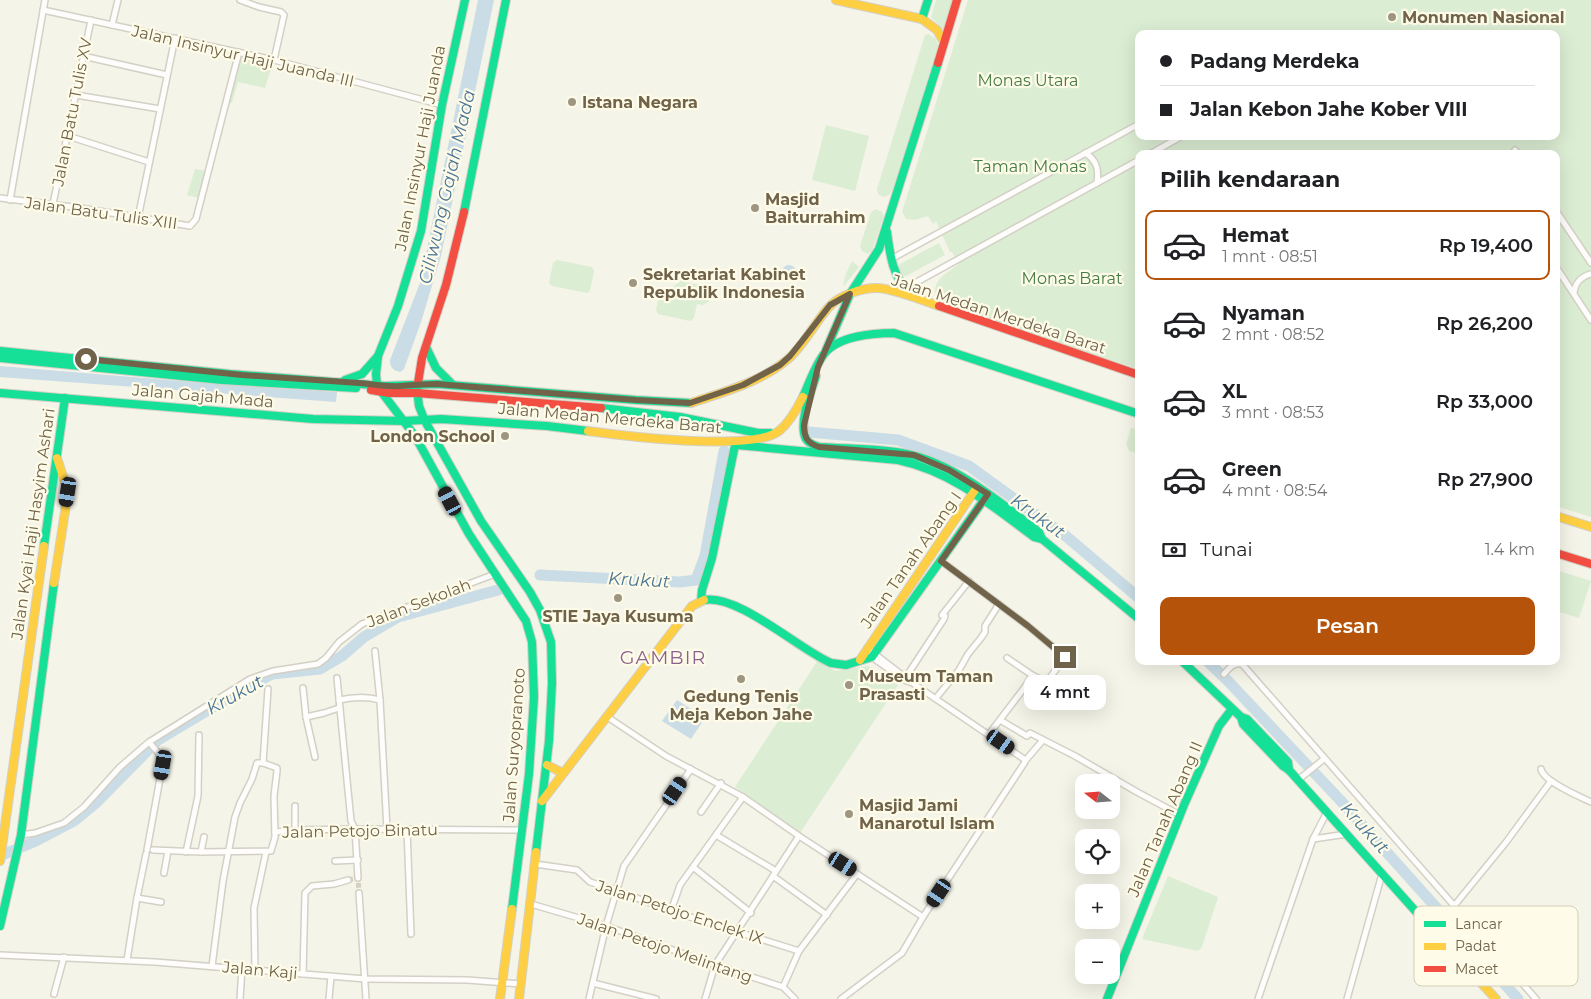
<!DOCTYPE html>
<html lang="id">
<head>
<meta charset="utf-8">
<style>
  body { margin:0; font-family:Montserrat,sans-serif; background:#f2f2f2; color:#202124; height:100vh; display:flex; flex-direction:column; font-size:19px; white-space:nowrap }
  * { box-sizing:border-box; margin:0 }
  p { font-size:16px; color:#757577 }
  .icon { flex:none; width:28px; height:28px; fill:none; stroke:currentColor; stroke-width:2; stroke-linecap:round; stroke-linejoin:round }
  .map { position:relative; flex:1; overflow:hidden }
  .side { position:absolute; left:1135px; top:150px; width:425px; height:515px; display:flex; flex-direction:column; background:#fff; border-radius:10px; box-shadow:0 5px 20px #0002 }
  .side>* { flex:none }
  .banner { position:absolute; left:1135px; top:30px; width:425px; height:110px; border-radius:10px; box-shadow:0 5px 20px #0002; display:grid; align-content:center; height:110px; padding:0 25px; background:#fff }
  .needle { width:32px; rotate:287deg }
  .tools { position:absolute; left:1075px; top:774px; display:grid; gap:10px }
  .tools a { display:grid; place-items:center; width:45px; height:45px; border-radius:10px; background:#fff; box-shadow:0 5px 20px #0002; font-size:25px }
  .end { position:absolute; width:22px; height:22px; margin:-11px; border:6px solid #71634a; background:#fff; box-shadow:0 0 0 2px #fff }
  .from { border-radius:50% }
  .bubble { position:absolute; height:35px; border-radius:10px; background:#fff; box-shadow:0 5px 20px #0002; font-size:16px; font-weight:600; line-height:35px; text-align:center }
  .car { position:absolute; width:15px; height:30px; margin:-15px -8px; border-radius:6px; box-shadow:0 0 4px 1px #0007; background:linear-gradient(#222 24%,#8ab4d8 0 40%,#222 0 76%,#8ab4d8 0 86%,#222 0) }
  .banner b { display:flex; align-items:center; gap:18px; height:48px; font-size:19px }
  .banner b+b { border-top:1px solid #e0e0e0 }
  .banner i { width:12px; height:12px; background:#202124 }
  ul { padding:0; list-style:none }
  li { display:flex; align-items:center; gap:15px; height:70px; margin:0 10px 8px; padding:0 15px; border:2px solid transparent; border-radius:10px }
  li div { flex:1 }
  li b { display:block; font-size:19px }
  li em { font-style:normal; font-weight:600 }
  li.current { border-color:#b45309 }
  li>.icon { width:45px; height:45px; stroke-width:1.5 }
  h2 { padding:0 25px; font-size:22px; line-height:60px }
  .pay { display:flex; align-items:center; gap:12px; height:55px; padding:0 25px; font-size:19px }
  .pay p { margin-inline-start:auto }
  .primary-button { display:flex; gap:10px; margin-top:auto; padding:10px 25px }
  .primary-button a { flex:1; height:58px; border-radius:10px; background:#b45309; color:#fff; font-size:20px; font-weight:600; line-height:58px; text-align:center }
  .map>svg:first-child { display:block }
</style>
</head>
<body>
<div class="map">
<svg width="1591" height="999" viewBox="0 0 1591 999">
  <rect width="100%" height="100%" fill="#f5f4e8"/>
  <g fill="#dbedd3" fill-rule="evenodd">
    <path d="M 936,0 L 953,0 L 943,30 L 931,17 Z"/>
    <path d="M 968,0 L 1591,0 L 1591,517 L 1556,506 L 1556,154 L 1139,154 L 1139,369 L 945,305 C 922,287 945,274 959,264 L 952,252 L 950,252 L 936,221 L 933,224 L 928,216 L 915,220 L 906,219 L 902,212 ZM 1139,34 L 1556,34 L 1556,136 L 1139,136 Z"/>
    <path d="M 929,34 L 936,39 L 938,46 L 893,189 L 889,195 L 883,197 L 878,194 L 877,189 L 925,35 Z"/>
    <path d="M 240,52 L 274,60 L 265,88 L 238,82 L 232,103 L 226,103 Z"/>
    <path d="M 826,125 L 869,136 L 855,191 L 812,180 Z"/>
    <path d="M 195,169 L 206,171 L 198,198 L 187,195 Z"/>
    <path d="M 876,209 L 882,212 L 884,216 L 872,251 L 867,254 L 862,251 L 860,246 L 871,212 Z"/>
    <path d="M 939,243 L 945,255 L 906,276 L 900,275 L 897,268 L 900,264 Z"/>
    <path d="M 557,260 L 592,267 L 594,271 L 590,291 L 587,293 L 552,286 L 549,283 L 553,263 Z"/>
    <path d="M 852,261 L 859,267 L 843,287 L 845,276 Z"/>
    <path d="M 681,281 L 709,287 L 711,292 L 709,301 L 703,305 L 697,304 L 694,318 L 690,321 L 658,314 L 656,310 L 658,300 L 665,297 L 671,298 L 674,286 Z"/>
    <path d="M 1131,428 L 1139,430 L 1139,454 L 1129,451 L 1126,444 Z"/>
    <path d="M 1556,570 L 1591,581 L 1579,618 L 1556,611 Z"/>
    <path d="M 818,660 L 835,671 L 868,666 L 898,685 L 800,833 L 735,787 Z"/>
    <path d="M 1168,876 L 1218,897 L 1202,947 L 1198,951 L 1142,939 Z"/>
  </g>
  <g fill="#cadce5">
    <path d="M 478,0 L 494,0 L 441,256 L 421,322 L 404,369 L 400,372 C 393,370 390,368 390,360 L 420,283 Z"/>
    <circle cx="789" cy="272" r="7"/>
    <path d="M 0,366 L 204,383 L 337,392 L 336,402 L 0,377 Z"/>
    <path d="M 677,700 L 705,718 L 691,739 L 662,721 Z"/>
  </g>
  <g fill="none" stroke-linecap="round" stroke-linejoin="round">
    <g stroke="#cadce5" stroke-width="11">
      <path d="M 809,432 L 898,440 L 969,466 L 1067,537 L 1139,598"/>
      <path d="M 540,575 L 680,582 L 696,580 L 705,556 L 724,451"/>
      <path d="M 1207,661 L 1226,679 L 1340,800 L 1518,999"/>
      <path d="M 0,856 L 36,841 L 74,821 L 96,803 L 158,740 L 243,689 L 272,674 L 320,669 L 342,656 L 364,637 L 398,617 L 498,590"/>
    </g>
    <path stroke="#d4d0c0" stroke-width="5" stroke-dasharray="5 2.5" stroke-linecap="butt" d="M 348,880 L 358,878 L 359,893"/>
    <g stroke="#d3d0c5" stroke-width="8">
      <g id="street">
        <path d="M 240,0 L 259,7 L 281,12 L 284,15 L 274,60"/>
        <path d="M 43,10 L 274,60 L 442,105"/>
        <path d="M 112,25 L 118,0"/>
        <path d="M 83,56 L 167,75"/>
        <path d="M 76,95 L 160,109"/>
        <path d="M 68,136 L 149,162"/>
        <path d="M 1515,150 L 1518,154"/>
        <path d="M 1085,153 C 1097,160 1099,170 1097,183"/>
        <path d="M 1150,154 L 1182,136"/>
        <path d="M 0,198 L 81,208 L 190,226 L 196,219 L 239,52"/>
        <path d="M 10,200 L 45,0"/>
        <path d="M 53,204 L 91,20"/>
        <path d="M 1556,211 L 1591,263"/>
        <path d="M 138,218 L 175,38"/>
        <path d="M 891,259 L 1139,124"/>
        <path d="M 1556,267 L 1591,320"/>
        <path d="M 904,289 L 1139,160"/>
        <path d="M 1574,293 C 1575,283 1580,277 1591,274"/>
        <path d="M 941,561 L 1028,626 L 1071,662"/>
        <path d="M 375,651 L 380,700"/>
        <path d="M 869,655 L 904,680 L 910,682"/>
        <path d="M 1007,658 L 1032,675 L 1025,687"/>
        <path d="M 1224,674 C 1230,667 1233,663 1242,664 L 1536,999"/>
        <path d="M 1032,675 L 1046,682"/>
        <path d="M 906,677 L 944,619 L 945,616 L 942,615 L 969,581"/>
        <path d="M 337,678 L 351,821 L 355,829 L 358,878"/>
        <path d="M 303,688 L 306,717 L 315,757"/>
        <path d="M 1038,694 L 1065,657"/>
        <path d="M 936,698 L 959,670 L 968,654 L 981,638 L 985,632 L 985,626 L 999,604"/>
        <path d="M 339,700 C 353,697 366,696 380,700 L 387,829"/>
        <path d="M 606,716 L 666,756 L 743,797 L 799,836 L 923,917"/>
        <path d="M 306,717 L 324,713 L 339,708"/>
        <path d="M 1000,720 L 1027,736 L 1030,733 L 1075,756 L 1137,792 L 1180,815"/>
        <path d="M 989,734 L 1025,687 L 1048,702"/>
        <path d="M 1025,761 L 1043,740"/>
        <path d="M 1541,769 C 1543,781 1580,797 1591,802"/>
        <path d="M 1298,780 L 1324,759"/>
        <path d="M 295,806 L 295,830"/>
        <path d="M 701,812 L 721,783"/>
        <path d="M 407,829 L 411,934"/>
        <path d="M 275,832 L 295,830 L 355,829 L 522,830"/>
        <path d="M 21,835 L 35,833 L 64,823 L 84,807 L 120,767 L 149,742 L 250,679 L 273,671 L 318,664 L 326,658 L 339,642 L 362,624 L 495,574"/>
        <path d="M 716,835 L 776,871"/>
        <path d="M 1313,839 L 1347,834"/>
        <path d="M 147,850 L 163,762 L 160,755 L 149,742"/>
        <path d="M 153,850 L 201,852 L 271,851 L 275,837 L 274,796 L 277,771 L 277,768 L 263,763"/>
        <path d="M 186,852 L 198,796 L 199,735"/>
        <path d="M 201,852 L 204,837"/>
        <path d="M 335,861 L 358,860"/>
        <path d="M 535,864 L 577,870 L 590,882 L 616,890 L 671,911 L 799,951"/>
        <path d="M 693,867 L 751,913"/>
        <path d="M 164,873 L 168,851"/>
        <path d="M 773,876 L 827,915"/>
        <path d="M 359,893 L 366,999"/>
        <path d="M 137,898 L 161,902"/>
        <path d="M 531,904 L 606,926 L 715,965 L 783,987 L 795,999"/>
        <path d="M 1454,906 L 1507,841 L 1551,781"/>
        <path d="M 671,911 L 680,885 L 743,797"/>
        <path d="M 0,955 L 155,962 L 366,979 L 467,980 L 521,984"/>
        <path d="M 127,960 L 137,898 L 146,854"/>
        <path d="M 212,966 L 223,881 L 235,817 L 240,803 L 252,779 L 257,763 L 263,763 L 268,689"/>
        <path d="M 255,971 L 254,908 L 266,852"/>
        <path d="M 303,974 L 305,893 L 312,886 L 334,884 L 348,880"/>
        <path d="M 593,983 L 656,999"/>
        <path d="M 783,987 L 799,951 L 857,874"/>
        <path d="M 54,994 L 64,957"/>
        <path d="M 240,999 L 242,968"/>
        <path d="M 329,999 L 331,976"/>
        <path d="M 589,999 L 606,926 L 624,866 L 691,769"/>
        <path d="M 705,999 L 715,965 L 799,836"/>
        <path d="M 841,999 L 902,953 L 923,917 L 1025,762 L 1024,759 L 911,682 L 867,648"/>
        <path d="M 1258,999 L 1313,839 L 1327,812"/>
        <path d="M 1347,999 L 1382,874"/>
      </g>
    </g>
    <g stroke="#d3d0c5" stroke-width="10">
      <g id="fast">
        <path d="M 922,19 L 928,0"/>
        <path d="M 464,212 L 506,0"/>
        <path d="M 887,232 C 890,256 893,278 911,295"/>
        <path d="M 426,347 L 436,368 L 453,385"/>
        <path d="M 826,350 L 850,294 L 879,249 L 938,63"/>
        <path d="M 0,351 L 230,374 L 385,386 L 437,384 L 636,400 L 691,403"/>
        <path d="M 0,358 L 222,380 L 356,388"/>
        <path d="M 816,376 C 811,391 798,424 806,439 C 809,444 814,445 819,447 C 847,449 880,448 907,454 C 955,464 1001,503 1039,532 L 1042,539"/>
        <path d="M 345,380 L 362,374 L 378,356"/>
        <path d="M 377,385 L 376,374 L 378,356 L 398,306 L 421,231 L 442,105 L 465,0"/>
        <path d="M 417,389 L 419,406 L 425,421 L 481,521 L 530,592 L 540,610 L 551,642 L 552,683 L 549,741 L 536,852"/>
        <path d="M 380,390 L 415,436 L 469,534 L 526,621 L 532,642 L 534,697 L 529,774 L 512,909"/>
        <path d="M 0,393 L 313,419 L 404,421 L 441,419 L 547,426 L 588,431"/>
        <path d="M 803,397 C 809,383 815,366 824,354 C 838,336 873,333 894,333 L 1139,414"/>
        <path d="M 601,408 L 680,417 L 758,433 L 770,433"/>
        <path d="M 736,445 L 898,460 C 951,471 991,505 1034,537 L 1042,539 L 1139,619"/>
        <path d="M 44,546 L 65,398"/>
        <path d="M 704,600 C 737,593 800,650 831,663 L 846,665 L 872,657 L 988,494"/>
        <path d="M 701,601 L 702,590 L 712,558 L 735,445"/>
        <path d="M 1182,661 L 1241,717 L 1247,719 L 1288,762 L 1289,770"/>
        <path d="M 1241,717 L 1243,724 L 1283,766 L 1289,770 L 1445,944"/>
        <path d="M 0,926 L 21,835 L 54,583"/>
        <path d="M 1107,999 L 1184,805 L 1219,726 L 1232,709"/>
      </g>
    </g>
    <g stroke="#d3d0c5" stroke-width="10">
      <g id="slow">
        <path d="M 836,0 L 922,19 L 937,30 L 944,42"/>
        <path d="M 691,403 C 724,392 761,382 788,359 C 803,346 815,323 828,308 C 839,295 861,288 877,288 C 891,288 925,301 939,306"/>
        <path d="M 588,431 C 624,436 752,452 779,431 C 789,423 797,409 803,397"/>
        <path d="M 1556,516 L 1591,527"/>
        <path d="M 54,583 L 68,492 L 57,458"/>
        <path d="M 860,660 L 975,490"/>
        <path d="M 547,765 L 563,773"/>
        <path d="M 542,801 L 692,606 L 704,600"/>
        <path d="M 0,861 L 44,546"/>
        <path d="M 1445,944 L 1496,999"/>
        <path d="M 500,999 L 512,909"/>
        <path d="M 519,999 L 536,852"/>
      </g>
    </g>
    <g stroke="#d3d0c5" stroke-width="10">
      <g id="jam">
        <path d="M 938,63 L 957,0"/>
        <path d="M 939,306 L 1139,375"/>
        <path d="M 418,383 L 422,358 L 446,285 L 464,212"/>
        <path d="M 371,390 L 389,393 L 417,393 L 601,408"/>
        <path d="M 1556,553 L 1591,564"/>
      </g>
    </g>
    <use href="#street" stroke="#fefdfc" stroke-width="5"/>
    <use href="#fast" stroke="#16e098" stroke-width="8"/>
    <use href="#slow" stroke="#ffcf43" stroke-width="8"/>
    <use href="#jam" stroke="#f24e42" stroke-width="8"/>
  </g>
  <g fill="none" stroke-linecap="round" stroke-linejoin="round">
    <path stroke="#71634a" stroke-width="6" d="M 86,359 L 242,375 L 359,383 C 373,384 386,387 400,386 C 413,385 425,384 437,384 L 636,400 L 690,403 L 743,385 L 780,365 L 790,356 L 802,341 L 830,305 L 850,294 L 818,367 L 804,425 C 804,437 807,443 819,447 L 914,455 L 949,470 L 988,494 L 941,561 L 1028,626 L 1065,657"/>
  </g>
  <g fill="#9f9681" stroke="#fefce8" stroke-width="2">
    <circle cx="1392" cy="17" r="5"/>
    <circle cx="572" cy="102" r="5"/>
    <circle cx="755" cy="208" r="5"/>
    <circle cx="633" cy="283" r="5"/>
    <circle cx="505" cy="436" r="5"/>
    <circle cx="618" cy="598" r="5"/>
    <circle cx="741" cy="679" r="5"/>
    <circle cx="849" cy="685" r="5"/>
    <circle cx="849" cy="814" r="5"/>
  </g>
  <g text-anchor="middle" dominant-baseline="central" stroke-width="4.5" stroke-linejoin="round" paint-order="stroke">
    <g font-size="16" font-weight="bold" fill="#71634a" stroke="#fefce8" text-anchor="start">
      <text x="1402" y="17">Monumen Nasional</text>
      <text x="582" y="102">Istana Negara</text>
      <text x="765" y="199">Masjid<tspan x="765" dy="18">Baiturrahim</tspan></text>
      <text x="643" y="274">Sekretariat Kabinet<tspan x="643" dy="18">Republik Indonesia</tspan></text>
      <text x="495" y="436" text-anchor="end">London School</text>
      <text x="618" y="616" text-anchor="middle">STIE Jaya Kusuma</text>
      <text x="859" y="676">Museum Taman<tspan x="859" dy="18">Prasasti</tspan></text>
      <text x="741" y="696" text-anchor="middle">Gedung Tenis<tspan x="741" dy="18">Meja Kebon Jahe</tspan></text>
      <text x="859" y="805">Masjid Jami<tspan x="859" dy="18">Manarotul Islam</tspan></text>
    </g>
    <g font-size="16" fill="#71634a" stroke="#fefce8">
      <text transform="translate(243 56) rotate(13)">Jalan Insinyur Haji Juanda III</text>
      <text transform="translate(72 112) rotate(-79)">Jalan Batu Tulis XV</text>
      <text transform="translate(420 148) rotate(-79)">Jalan Insinyur Haji Juanda</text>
      <text transform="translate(101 213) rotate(8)">Jalan Batu Tulis XIII</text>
      <text transform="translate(999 314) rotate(18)">Jalan Medan Merdeka Barat</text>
      <text transform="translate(203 396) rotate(5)">Jalan Gajah Mada</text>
      <text transform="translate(610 418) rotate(5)">Jalan Medan Merdeka Barat</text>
      <text transform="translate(33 524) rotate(-82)">Jalan Kyai Haji Hasyim Ashari</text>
      <text transform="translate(911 560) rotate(-55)">Jalan Tanah Abang I</text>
      <text transform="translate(419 603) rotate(-21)">Jalan Sekolah</text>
      <text transform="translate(514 745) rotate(-86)">Jalan Suryopranoto</text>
      <text transform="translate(1165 819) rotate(-67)">Jalan Tanah Abang II</text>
      <text transform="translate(360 831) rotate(-1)">Jalan Petojo Binatu</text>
      <text transform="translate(680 912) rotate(18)">Jalan Petojo Enclek IX</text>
      <text transform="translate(665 948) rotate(19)">Jalan Petojo Melintang</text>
      <text transform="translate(260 970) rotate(5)">Jalan Kaji</text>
    </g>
    <g font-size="16" fill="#457c45" stroke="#fefce8">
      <text x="1028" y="80">Monas Utara</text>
      <text x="1030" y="166">Taman Monas</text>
      <text x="1072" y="278">Monas Barat</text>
    </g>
    <g font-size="18" font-style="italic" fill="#4d7799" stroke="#fefce8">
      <text transform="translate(447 187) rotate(-77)">Ciliwung Gajah Mada</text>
      <text transform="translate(1038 516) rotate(36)">Krukut</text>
      <text transform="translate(639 580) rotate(3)">Krukut</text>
      <text transform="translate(235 695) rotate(-29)">Krukut</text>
      <text transform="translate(1365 828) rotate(48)">Krukut</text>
    </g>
    <g font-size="19" letter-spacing="1" fill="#8c618e" stroke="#fefce8">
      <text x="663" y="657">GAMBIR</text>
    </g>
  </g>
  <rect x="1414" y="906" width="164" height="80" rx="8" fill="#fefce8" stroke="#d4ceb9" stroke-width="1"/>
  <rect x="1424" y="921" width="22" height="6" fill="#16e098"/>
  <rect x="1424" y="943" width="22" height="7" fill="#ffcf43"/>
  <rect x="1424" y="966" width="22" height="6" fill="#f24e42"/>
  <g font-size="14" fill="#71634a">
    <text x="1455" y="929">Lancar</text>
    <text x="1455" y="951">Padat</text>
    <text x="1455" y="974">Macet</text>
  </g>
</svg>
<div class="tools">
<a><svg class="needle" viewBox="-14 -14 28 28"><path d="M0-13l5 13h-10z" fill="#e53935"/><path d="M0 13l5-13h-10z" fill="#757577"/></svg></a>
<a><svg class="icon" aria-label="locate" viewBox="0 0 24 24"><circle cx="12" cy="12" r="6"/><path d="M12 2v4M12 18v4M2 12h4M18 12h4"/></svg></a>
<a>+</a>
<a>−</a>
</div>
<i class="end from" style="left:86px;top:359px"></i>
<i class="end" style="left:1065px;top:657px"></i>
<div class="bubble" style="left:1024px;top:675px;width:82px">4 mnt</div>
<i class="car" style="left:68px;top:492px;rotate:189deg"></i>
<i class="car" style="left:450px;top:501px;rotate:332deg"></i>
<i class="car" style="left:1001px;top:742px;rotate:125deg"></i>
<i class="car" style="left:163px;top:765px;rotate:190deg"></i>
<i class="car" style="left:675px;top:791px;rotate:34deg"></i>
<i class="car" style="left:843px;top:864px;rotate:123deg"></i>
<i class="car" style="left:939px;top:893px;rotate:214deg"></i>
<div class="banner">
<b><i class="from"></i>Padang Merdeka</b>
<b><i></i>Jalan Kebon Jahe Kober VIII</b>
</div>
<section class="side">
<h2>Pilih kendaraan</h2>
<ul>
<li class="current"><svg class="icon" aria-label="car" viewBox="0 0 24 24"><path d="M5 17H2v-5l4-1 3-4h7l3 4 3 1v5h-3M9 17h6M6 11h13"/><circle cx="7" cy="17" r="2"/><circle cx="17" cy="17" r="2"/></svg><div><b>Hemat</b><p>1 mnt · 08:51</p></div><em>Rp 19,400</em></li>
<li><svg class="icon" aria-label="car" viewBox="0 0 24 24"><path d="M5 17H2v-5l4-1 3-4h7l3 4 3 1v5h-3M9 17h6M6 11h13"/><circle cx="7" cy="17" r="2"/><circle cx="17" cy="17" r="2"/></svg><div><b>Nyaman</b><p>2 mnt · 08:52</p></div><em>Rp 26,200</em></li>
<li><svg class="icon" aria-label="car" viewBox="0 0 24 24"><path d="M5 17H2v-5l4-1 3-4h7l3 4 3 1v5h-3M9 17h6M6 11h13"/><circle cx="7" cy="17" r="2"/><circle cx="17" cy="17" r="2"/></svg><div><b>XL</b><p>3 mnt · 08:53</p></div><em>Rp 33,000</em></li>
<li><svg class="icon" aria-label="car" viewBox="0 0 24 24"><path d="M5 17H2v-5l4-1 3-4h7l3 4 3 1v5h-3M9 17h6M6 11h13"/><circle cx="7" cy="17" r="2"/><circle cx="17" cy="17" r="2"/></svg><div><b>Green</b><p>4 mnt · 08:54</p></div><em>Rp 27,900</em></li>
</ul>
<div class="pay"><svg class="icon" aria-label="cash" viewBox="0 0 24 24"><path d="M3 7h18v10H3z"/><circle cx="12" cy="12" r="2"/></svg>Tunai<p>1.4 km</p></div>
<div class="primary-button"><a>Pesan</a></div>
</section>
</div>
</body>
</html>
